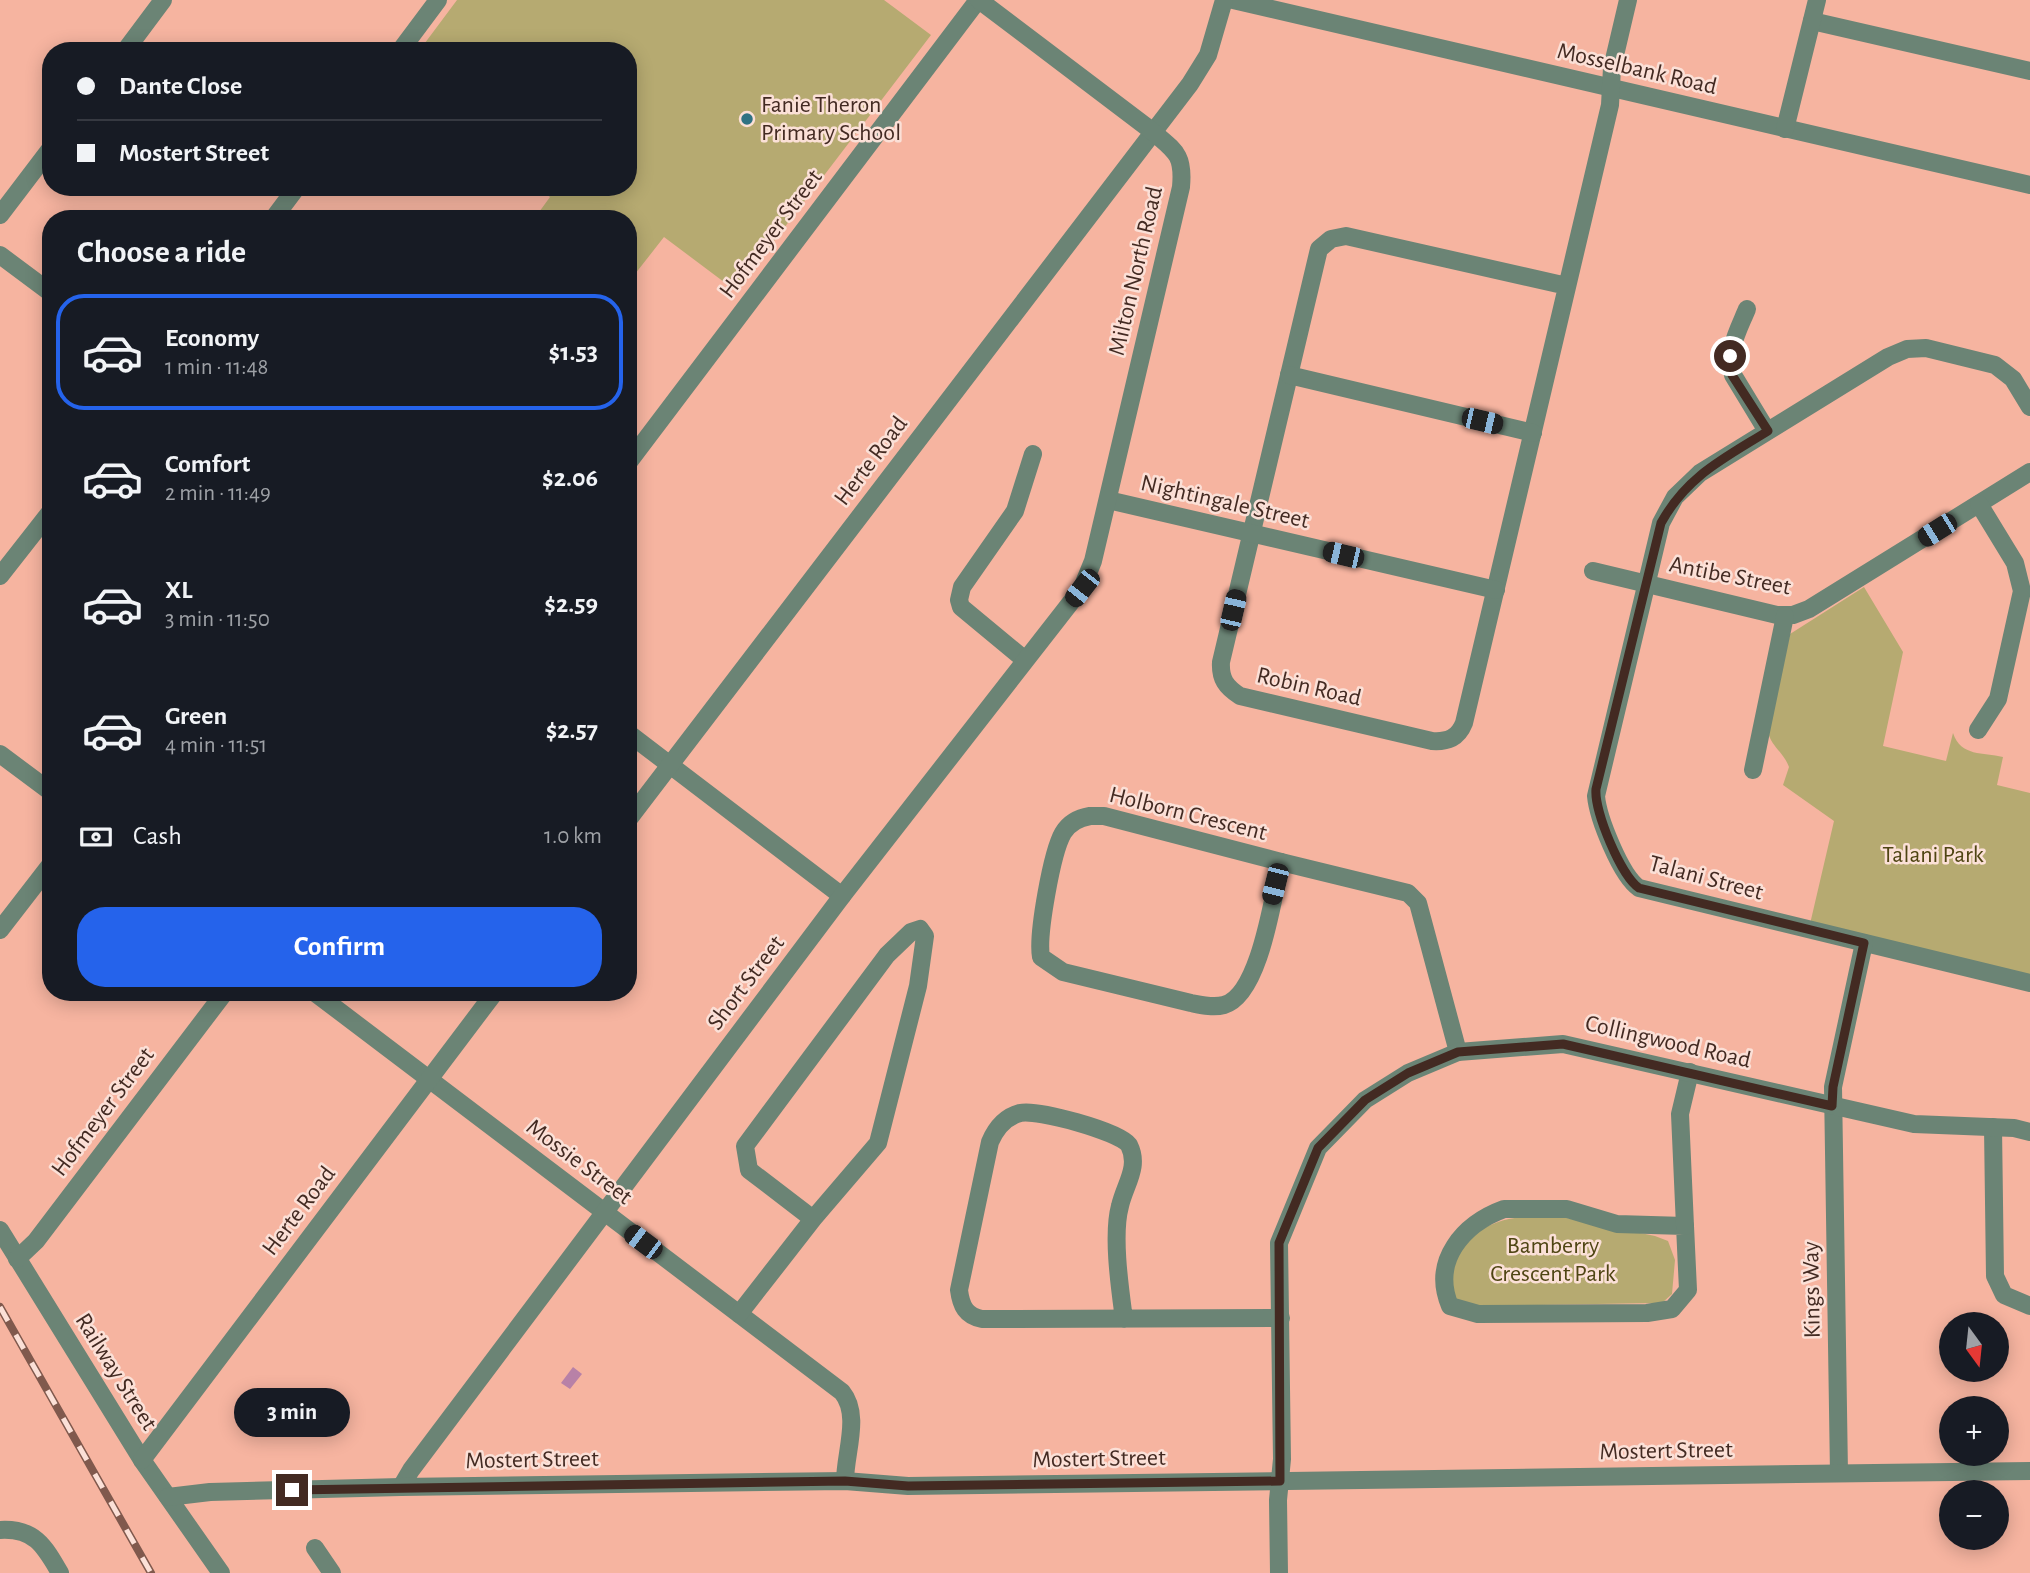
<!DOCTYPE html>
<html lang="en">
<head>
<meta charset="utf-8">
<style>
  body { margin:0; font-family:"Alegreya Sans",sans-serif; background:#20242c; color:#f1f3f6; height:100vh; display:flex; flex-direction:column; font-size:26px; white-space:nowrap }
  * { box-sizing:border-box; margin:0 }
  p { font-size:23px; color:#9ea1a6 }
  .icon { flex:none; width:38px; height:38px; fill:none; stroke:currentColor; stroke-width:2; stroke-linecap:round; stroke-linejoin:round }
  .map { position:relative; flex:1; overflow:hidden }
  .panel { position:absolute; left:42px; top:210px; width:595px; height:791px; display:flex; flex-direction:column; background:#171b24; border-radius:28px; box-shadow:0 4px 18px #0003 }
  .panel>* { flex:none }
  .banner { position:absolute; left:42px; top:42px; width:595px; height:154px; border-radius:28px; box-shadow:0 4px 18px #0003; display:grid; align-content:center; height:154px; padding:0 35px; background:#171b24 }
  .needle { width:46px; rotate:165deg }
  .tools { position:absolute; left:1939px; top:1312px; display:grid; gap:14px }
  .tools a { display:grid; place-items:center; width:70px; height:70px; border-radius:50%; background:#171b24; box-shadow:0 4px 18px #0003; font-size:35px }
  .end { position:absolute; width:32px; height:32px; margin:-16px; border:9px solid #432a22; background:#fff; box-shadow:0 0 0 4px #fff }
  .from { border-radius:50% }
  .bubble { position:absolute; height:49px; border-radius:24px; background:#171b24; box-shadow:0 4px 18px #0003; font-size:23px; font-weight:700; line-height:49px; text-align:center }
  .car { position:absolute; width:21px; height:42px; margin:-21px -10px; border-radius:9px; box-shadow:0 0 5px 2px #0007; background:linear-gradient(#222 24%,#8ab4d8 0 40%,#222 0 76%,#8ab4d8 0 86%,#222 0) }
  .banner b { display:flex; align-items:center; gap:24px; height:66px; font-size:26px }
  .banner b+b { border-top:2px solid #363941 }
  .banner i { width:18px; height:18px; background:#f1f3f6 }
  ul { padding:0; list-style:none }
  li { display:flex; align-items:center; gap:21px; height:116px; margin:0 14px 10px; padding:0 21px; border:4px solid transparent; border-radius:28px }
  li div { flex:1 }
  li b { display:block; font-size:26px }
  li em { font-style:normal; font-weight:700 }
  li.current { border-color:#2563eb }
  li>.icon { width:63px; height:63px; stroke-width:1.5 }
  h2 { padding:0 35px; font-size:32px; line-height:84px }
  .pay { display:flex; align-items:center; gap:18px; height:77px; padding:0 35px; font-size:26px }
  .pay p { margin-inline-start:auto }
  .cta { display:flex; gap:14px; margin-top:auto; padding:14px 35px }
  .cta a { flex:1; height:80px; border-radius:28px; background:#2563eb; color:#fff; font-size:28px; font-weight:700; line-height:80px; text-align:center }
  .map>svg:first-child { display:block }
</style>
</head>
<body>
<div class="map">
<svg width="2030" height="1573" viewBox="0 0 2030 1573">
  <rect width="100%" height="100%" fill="#f6b4a0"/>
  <g fill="#b6aa71">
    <path d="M 457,0 L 884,0 L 931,35 L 736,291 L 664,237 L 628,283 L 628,219 L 534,219 L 550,197 L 537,187 L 628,187 L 628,51 L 419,51 Z"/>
    <path d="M 1864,587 L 1903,652 L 1883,746 L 1946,761 L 1953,733 C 1961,757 1983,752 2003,757 L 1997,785 L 2030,793 L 2030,976 L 1810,924 L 1834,821 L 1783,785 L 1789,767 C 1784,753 1771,746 1768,732 L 1790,634 Z"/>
    <path d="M 1562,1217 L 1655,1236 L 1668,1241 L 1675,1260 L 1672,1294 L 1662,1303 L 1655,1303 L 1479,1306 L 1465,1306 L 1449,1294 C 1447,1282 1451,1274 1455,1262 C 1471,1219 1520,1213 1562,1217 Z"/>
  </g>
  <path fill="#b881a7" d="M 573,1367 L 582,1374 L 570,1389 L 561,1383 Z"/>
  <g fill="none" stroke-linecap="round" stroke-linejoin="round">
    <g stroke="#6b8475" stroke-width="18">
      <path d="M 1233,0 L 2030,185"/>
      <path d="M 1812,21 L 2030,71"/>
      <path d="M 125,51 L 163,0"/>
      <path d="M 400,51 L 438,0"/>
      <path d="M 1785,129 L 1817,0"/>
      <path d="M 0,215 L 51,148"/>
      <path d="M 273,219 L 297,187"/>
      <path d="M 0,255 L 51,293"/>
      <path d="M 1567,286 L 1346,236 L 1331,239 L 1319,249 L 1221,662 C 1220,679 1226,687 1240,696 L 1432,741 C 1448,742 1458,738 1464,723 L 1610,105 L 1612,68 L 1628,0"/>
      <path d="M 1747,309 C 1738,331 1726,351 1733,375 L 1767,431"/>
      <path d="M 1289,375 L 1533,433"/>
      <path d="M 2030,407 L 2013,379 L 1995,365 L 1926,348 L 1907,349 L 1888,357 L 1700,473 L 1675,497 L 1661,523 L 1596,796 C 1598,818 1621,876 1639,888 L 2030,983"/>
      <path d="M 628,463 L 978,0"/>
      <path d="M 1108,500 L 1496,590"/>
      <path d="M 1593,571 L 1777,615 L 1793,615 L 1809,609 L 2030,472"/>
      <path d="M 0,576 L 51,511"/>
      <path d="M 1025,660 L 961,607 L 959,600 L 962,587 L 1015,511 L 1033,454"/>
      <path d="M 1978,730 L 1998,699 L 2022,591 L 2015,563 L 1979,504"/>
      <path d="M 628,733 L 842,896"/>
      <path d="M 0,754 L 51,792"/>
      <path d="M 1753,770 L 1785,616"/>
      <path d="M 1090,816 L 1104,816 L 1281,862 C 1273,896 1260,995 1224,1005 C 1213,1008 1201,1005 1191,1003 L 1063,972 L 1041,957 C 1037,935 1052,852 1063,833 C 1069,823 1078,818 1090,816 Z"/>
      <path d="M 628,820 L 1190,84 L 1208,55 L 1224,0"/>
      <path d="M 1281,862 L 1408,893 L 1418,903 L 1458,1052"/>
      <path d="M 0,930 L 51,864"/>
      <path d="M 314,992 L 842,1392 C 861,1415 845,1453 845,1481"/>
      <path d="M 1993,1127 L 1995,1276 L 2004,1295 L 2030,1306"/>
      <path d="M 1504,1209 L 1567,1209 L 1617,1224 L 1685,1226 L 1688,1290 L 1672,1309 L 1647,1313 L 1478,1314 L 1450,1306 C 1431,1261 1463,1224 1504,1209 Z"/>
      <path d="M 1685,1226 L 1680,1114 L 1690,1072"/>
      <path d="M 0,1230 L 142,1460 L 221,1573"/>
      <path d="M 17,1259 L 36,1241 L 225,992"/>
      <path d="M 739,1314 L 813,1219 L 749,1170 L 745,1146 L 887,955 L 911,932 L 920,929 L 925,936 L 918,986 L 878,1143 L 813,1219"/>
      <path d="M 1124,1319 C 1120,1289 1112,1235 1120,1206 C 1125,1184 1140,1167 1129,1145 C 1118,1131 1037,1109 1020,1113 C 1005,1117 996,1128 990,1142 L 959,1290 C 961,1306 966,1316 982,1319 L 1281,1318"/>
      <path d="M 142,1460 L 495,992"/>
      <path d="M 1839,1473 L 1833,1087 L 1864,943"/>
      <path d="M 401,1487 L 411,1470 L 842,896 L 1082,588 L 1093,561 L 1181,187 C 1184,154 1175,151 1152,131 L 979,0"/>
      <path d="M 168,1497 L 210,1492 L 401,1487 L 845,1481 L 908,1486 L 2030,1471"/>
      <path d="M 0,1530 C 34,1528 44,1545 60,1573"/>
      <path d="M 315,1548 L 332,1573"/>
      <path d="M 1279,1573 L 1278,1500 L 1282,1459 L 1279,1243 L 1318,1148 L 1365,1100 L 1408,1073 L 1458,1052 L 1563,1044 L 1914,1124 L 2014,1128 L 2030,1132"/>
    </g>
    <g stroke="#80594d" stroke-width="8">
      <path id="rail" d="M 0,1307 L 151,1573"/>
    </g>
    <use href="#rail" stroke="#fbe0d7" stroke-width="5" stroke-dasharray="16" stroke-linecap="butt"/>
  </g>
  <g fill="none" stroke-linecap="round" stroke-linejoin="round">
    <path stroke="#432a22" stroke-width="9" d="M 292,1490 L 845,1481 L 908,1486 L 1280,1481 L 1279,1243 L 1318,1148 L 1365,1100 L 1408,1073 L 1458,1052 L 1563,1044 L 1832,1106 L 1833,1087 L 1864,943 L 1639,888 C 1621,876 1594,811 1596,789 L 1661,523 C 1687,476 1723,459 1768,431 L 1732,375 L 1730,356"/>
  </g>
  <circle fill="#2f7283" stroke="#fbe0d7" stroke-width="2.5" cx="747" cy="119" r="7"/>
  <g text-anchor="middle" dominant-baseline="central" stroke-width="5" stroke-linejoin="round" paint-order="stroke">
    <g font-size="24" fill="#432a22" stroke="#fbe0d7">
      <text transform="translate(1637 69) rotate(13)">Mosselbank Road</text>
      <text transform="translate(771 234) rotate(-53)">Hofmeyer Street</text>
      <text transform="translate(1136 271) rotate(-77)">Milton North Road</text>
      <text transform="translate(871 461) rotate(-53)">Herte Road</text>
      <text transform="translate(1225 502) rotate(13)">Nightingale Street</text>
      <text transform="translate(1730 576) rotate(11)">Antibe Street</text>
      <text transform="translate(1309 687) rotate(13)">Robin Road</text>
      <text transform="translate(1188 814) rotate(14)">Holborn Crescent</text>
      <text transform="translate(1706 878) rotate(15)">Talani Street</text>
      <text transform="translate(746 983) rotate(-53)">Short Street</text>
      <text transform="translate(1668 1042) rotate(13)">Collingwood Road</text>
      <text transform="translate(103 1112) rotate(-53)">Hofmeyer Street</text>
      <text transform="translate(579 1162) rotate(37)">Mossie Street</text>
      <text transform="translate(299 1211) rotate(-53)">Herte Road</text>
      <text transform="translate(1812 1290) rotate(-91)">Kings Way</text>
      <text transform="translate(116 1372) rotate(58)">Railway Street</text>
      <text transform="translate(1666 1451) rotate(-1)">Mostert Street</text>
      <text transform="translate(1099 1459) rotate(-1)">Mostert Street</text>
      <text transform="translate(532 1460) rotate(-1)">Mostert Street</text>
    </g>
    <g font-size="24" fill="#432a22" stroke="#fbe0d7" text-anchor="start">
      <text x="761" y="105">Fanie Theron<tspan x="761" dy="28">Primary School</tspan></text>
    </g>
    <g font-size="24" fill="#4f4513" stroke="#fbe0d7">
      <text x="1933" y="855">Talani Park</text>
      <text x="1553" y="1246">Bamberry<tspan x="1553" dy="28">Crescent Park</tspan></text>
    </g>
  </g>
</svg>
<div class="tools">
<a><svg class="needle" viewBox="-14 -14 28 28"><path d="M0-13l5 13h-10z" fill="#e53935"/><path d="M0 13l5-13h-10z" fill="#9ea1a6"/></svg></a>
<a>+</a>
<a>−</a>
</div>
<i class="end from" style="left:1730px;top:356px"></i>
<i class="end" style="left:292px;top:1490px"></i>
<div class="bubble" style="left:234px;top:1388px;width:116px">3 min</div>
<i class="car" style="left:1482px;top:421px;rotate:103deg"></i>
<i class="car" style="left:1937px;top:530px;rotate:238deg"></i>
<i class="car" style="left:1343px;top:555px;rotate:283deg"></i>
<i class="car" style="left:1082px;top:588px;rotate:218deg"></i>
<i class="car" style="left:1233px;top:610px;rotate:13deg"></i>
<i class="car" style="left:1275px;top:884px;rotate:194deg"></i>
<i class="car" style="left:643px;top:1242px;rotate:307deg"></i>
<div class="banner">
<b><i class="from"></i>Dante Close</b>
<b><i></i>Mostert Street</b>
</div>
<section class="panel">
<h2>Choose a ride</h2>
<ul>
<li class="current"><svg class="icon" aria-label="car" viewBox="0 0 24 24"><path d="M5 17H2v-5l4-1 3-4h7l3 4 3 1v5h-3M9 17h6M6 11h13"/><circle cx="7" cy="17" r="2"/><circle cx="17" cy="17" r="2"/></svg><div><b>Economy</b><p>1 min · 11:48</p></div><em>$1.53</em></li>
<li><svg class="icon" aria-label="car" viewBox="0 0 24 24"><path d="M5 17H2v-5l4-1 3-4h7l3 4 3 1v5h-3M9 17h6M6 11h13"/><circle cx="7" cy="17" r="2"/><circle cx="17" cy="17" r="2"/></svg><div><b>Comfort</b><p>2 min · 11:49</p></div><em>$2.06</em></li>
<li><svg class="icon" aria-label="car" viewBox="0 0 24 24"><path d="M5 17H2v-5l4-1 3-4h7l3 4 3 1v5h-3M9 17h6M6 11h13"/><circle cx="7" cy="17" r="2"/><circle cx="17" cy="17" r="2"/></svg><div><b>XL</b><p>3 min · 11:50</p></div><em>$2.59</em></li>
<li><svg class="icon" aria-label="car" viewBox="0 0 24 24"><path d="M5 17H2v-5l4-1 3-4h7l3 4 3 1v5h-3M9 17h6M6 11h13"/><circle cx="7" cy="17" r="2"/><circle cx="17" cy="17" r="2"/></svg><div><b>Green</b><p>4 min · 11:51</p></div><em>$2.57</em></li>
</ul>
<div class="pay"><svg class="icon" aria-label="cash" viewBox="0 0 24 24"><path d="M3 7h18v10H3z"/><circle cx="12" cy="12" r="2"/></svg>Cash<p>1.0 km</p></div>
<div class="cta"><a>Confirm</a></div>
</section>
</div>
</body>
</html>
